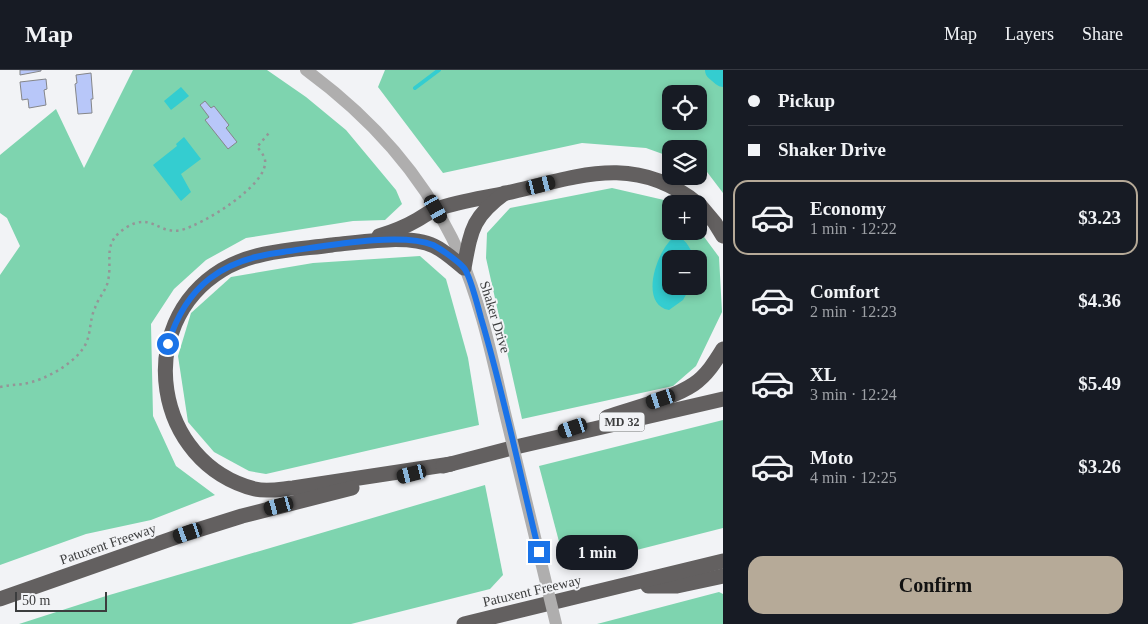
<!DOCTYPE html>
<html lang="en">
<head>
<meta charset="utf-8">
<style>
  body { margin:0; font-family:Georgia,serif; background:#20242c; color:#f1f3f6; height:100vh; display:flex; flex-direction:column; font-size:19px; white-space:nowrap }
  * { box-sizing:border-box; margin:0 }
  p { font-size:16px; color:#9ea1a6 }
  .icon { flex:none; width:28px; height:28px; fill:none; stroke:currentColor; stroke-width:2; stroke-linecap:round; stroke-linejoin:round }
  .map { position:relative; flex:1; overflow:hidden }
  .panel { display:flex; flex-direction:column; background:#171b24; width:425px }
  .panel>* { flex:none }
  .banner { display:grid; align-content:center; height:110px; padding:0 25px; background:#171b24 }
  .tools { position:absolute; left:662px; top:15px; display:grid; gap:10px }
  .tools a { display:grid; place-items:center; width:45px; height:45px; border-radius:10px; background:#171b24; box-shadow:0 2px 8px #0003; font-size:25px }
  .scale { position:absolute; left:15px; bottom:12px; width:92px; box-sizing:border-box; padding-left:5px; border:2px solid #3c3d3e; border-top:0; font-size:14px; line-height:18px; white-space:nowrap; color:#3c3d3e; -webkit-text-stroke:4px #f2f3f6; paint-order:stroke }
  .end { position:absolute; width:22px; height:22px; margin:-11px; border:6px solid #1a73e8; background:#fff; box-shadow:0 0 0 2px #fff }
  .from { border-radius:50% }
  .bubble { position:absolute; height:35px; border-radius:15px; background:#171b24; box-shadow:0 2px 8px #0003; font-size:16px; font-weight:700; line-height:35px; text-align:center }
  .car { position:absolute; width:15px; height:30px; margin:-15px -8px; border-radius:6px; box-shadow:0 0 4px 1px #0007; background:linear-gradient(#222 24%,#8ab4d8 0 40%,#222 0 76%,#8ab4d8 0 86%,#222 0) }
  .banner b { display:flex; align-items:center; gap:18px; height:48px; font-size:19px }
  .banner b+b { border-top:1px solid #363941 }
  .banner i { width:12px; height:12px; background:#f1f3f6 }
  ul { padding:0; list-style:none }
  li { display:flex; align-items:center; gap:15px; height:75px; margin:0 10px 8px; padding:0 15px; border:2px solid transparent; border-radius:15px }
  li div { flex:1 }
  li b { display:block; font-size:19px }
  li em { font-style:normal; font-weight:700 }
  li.current { border-color:#b6aa98 }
  li>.icon { width:45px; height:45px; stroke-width:1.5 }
  .cta { display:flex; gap:10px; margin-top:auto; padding:10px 25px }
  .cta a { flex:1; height:58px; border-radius:15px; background:#b6aa98; color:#111; font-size:20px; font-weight:700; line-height:58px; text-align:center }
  header { display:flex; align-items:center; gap:30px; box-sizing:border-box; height:70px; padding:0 25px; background:#171b24; border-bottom:1px solid #363941 }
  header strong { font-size:24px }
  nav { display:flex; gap:28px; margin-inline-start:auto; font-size:18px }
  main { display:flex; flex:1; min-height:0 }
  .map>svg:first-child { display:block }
</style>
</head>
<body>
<header>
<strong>Map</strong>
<nav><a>Map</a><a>Layers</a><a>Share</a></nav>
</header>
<main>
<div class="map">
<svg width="723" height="554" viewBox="0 0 723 554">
  <rect width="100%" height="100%" fill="#f2f3f6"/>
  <g fill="#7ed4af" fill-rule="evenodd">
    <path d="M 133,0 L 267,0 L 306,27 L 346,60 L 396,120 L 402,134 L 385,150 L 353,151 L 246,168 L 206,190 L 174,219 L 151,254 L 153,346 L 176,396 L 215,425 L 151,450 L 86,464 L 0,495 L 0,205 L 20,176 L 7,148 L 0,143 L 0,85 L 56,39 L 84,98 Z"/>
    <path d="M 385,0 L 723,0 L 723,123 L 704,98 L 699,96 L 699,79 L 671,79 L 671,87 L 646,78 L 582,73 L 443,103 L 378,17 ZM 671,24 L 699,24 L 699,51 L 671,51 Z"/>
    <path d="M 612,118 L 677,133 L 671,134 L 671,161 L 699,160 L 719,187 L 722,242 L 696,296 L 673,316 L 522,349 L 486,188 L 487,163 L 510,138 ZM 671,189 L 699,189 L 699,216 L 671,216 Z"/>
    <path d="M 420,186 L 446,209 L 468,288 L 479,355 L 266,404 L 249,401 L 214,382 L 188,352 L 178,286 L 191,243 L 231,207 L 313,193 Z"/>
    <path d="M 723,350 L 723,458 L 566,498 L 539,396 Z"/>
    <path d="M 485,415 L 503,505 L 490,519 L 351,554 L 19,554 L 106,526 Z"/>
    <path d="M 719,522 L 723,524 L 723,554 L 597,554 Z"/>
  </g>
  <g fill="#34cdd0">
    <path d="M 181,17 L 189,26 L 171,40 L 164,31 Z"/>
    <path d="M 184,67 L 201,89 L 181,104 L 191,122 L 181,131 L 153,95 L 177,76 L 176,74 Z"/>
    <path d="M 675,166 C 686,168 691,179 694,189 L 671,189 L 671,216 L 691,216 L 683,230 L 669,240 C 638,234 657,179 675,166 Z"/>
  </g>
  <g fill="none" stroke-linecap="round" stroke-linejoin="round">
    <path stroke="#34cdd0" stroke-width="4" d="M 415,18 L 439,0"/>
    <path stroke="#34cdd0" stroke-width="22" d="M 716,0 L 723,6"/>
  </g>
  <g fill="#b8c7f9" stroke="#858689">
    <path d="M 20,0 L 41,0 L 41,1 L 20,5 Z"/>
    <path d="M 91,3 L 93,29 L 91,29 L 92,43 L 78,44 L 75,14 L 77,13 L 76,5 Z"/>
    <path d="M 46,9 L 47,19 L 44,20 L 46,35 L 29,38 L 28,29 L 22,30 L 20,12 Z"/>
    <path d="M 205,31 L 211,38 L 214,36 L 229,55 L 226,58 L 237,72 L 228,79 L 205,50 L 209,47 L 200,35 Z"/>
  </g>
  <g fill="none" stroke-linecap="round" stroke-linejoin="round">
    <path stroke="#949597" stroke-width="2.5" stroke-dasharray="2.5 4" stroke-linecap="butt" d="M 0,317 C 8,315 15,315 23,314 C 44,311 79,292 87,271 C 91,260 90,248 95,238 C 98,228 106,221 108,211 C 113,188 101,173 127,157 C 152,142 158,165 181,160 C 202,155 269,115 265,90 C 264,85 260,80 257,77 L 269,63"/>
    <path stroke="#afaeae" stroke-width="12" d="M 306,0 C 366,44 419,101 452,168 C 478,221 491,281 504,339"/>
    <g stroke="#636060" stroke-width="15">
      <path d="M 699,134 L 715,153 L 723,166"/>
      <path d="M 379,166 C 392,162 405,157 417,150 C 424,146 430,141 437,139 C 459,131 484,128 507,123 C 579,106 635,83 698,134"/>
      <path d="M 607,347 C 633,338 672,329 694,314 C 707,305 715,292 723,279"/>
      <path d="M 451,394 L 293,418 C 281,419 267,422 255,419 C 154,393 132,255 222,200 C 255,180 295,180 332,175 C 360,172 409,164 434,176 C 445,181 455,191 464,198 C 471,160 472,147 505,123"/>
      <path d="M 443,396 L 520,376 L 723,329"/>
      <path d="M 648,516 L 677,516 L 723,506"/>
      <path d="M 0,529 L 188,463 L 242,446 L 352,418"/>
      <path d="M 464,554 L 723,491"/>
    </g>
    <path stroke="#afaeae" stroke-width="12" d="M 504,339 L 556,554"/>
  </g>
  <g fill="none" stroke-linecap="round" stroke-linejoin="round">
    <path stroke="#1a73e8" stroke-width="6" d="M 168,274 C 186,215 223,189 283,182 C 320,177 400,161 433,175 C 441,179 458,191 464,198 C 470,205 478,237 481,248 C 504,325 520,404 539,482"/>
  </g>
  <g text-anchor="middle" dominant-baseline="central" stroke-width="4" stroke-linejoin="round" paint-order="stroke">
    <rect fill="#f2f3f6" stroke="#737475" stroke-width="1" x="599.5" y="342.5" width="45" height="19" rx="4"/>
    <g font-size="12" font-weight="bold" fill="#3c3d3e">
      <text x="622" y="352">MD 32</text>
    </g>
    <g font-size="14" fill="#3c3d3e" stroke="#f2f3f6">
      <text transform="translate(495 247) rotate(73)">Shaker Drive</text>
      <text transform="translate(108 474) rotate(-19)">Patuxent Freeway</text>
      <text transform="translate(532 521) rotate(-13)">Patuxent Freeway</text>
    </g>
  </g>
</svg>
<div class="tools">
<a><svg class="icon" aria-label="locate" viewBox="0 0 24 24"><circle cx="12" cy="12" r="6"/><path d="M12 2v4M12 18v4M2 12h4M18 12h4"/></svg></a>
<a><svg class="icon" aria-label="layers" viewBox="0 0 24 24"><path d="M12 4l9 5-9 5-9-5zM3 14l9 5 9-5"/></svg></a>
<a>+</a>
<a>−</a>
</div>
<div class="scale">50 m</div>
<i class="end from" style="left:168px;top:274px"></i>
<i class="end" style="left:539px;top:482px"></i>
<div class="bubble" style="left:556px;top:465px;width:82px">1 min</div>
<i class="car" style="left:541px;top:115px;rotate:76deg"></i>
<i class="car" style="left:436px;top:139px;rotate:151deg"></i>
<i class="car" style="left:661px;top:329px;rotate:252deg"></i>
<i class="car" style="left:573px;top:358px;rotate:251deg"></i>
<i class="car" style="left:412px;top:404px;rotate:256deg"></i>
<i class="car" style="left:279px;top:436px;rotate:255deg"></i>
<i class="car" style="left:188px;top:463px;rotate:251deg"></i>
</div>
<section class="panel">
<div class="banner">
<b><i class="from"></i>Pickup</b>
<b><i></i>Shaker Drive</b>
</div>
<ul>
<li class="current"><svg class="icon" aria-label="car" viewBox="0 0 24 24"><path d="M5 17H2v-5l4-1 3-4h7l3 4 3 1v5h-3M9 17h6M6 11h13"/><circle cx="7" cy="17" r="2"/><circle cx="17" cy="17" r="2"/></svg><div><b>Economy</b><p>1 min · 12:22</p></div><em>$3.23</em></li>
<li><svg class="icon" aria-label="car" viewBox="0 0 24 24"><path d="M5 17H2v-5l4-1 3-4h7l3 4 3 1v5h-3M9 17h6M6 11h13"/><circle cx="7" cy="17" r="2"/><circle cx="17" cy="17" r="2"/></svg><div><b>Comfort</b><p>2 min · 12:23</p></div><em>$4.36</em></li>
<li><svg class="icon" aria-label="car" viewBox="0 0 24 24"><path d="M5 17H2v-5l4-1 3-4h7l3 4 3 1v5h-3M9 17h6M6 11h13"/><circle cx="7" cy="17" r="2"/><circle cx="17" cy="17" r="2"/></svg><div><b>XL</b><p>3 min · 12:24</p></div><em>$5.49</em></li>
<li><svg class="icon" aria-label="car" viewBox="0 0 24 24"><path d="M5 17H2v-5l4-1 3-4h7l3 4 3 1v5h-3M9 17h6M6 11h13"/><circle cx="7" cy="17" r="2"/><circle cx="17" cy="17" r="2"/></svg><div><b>Moto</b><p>4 min · 12:25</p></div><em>$3.26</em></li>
</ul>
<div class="cta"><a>Confirm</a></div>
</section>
</main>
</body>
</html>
